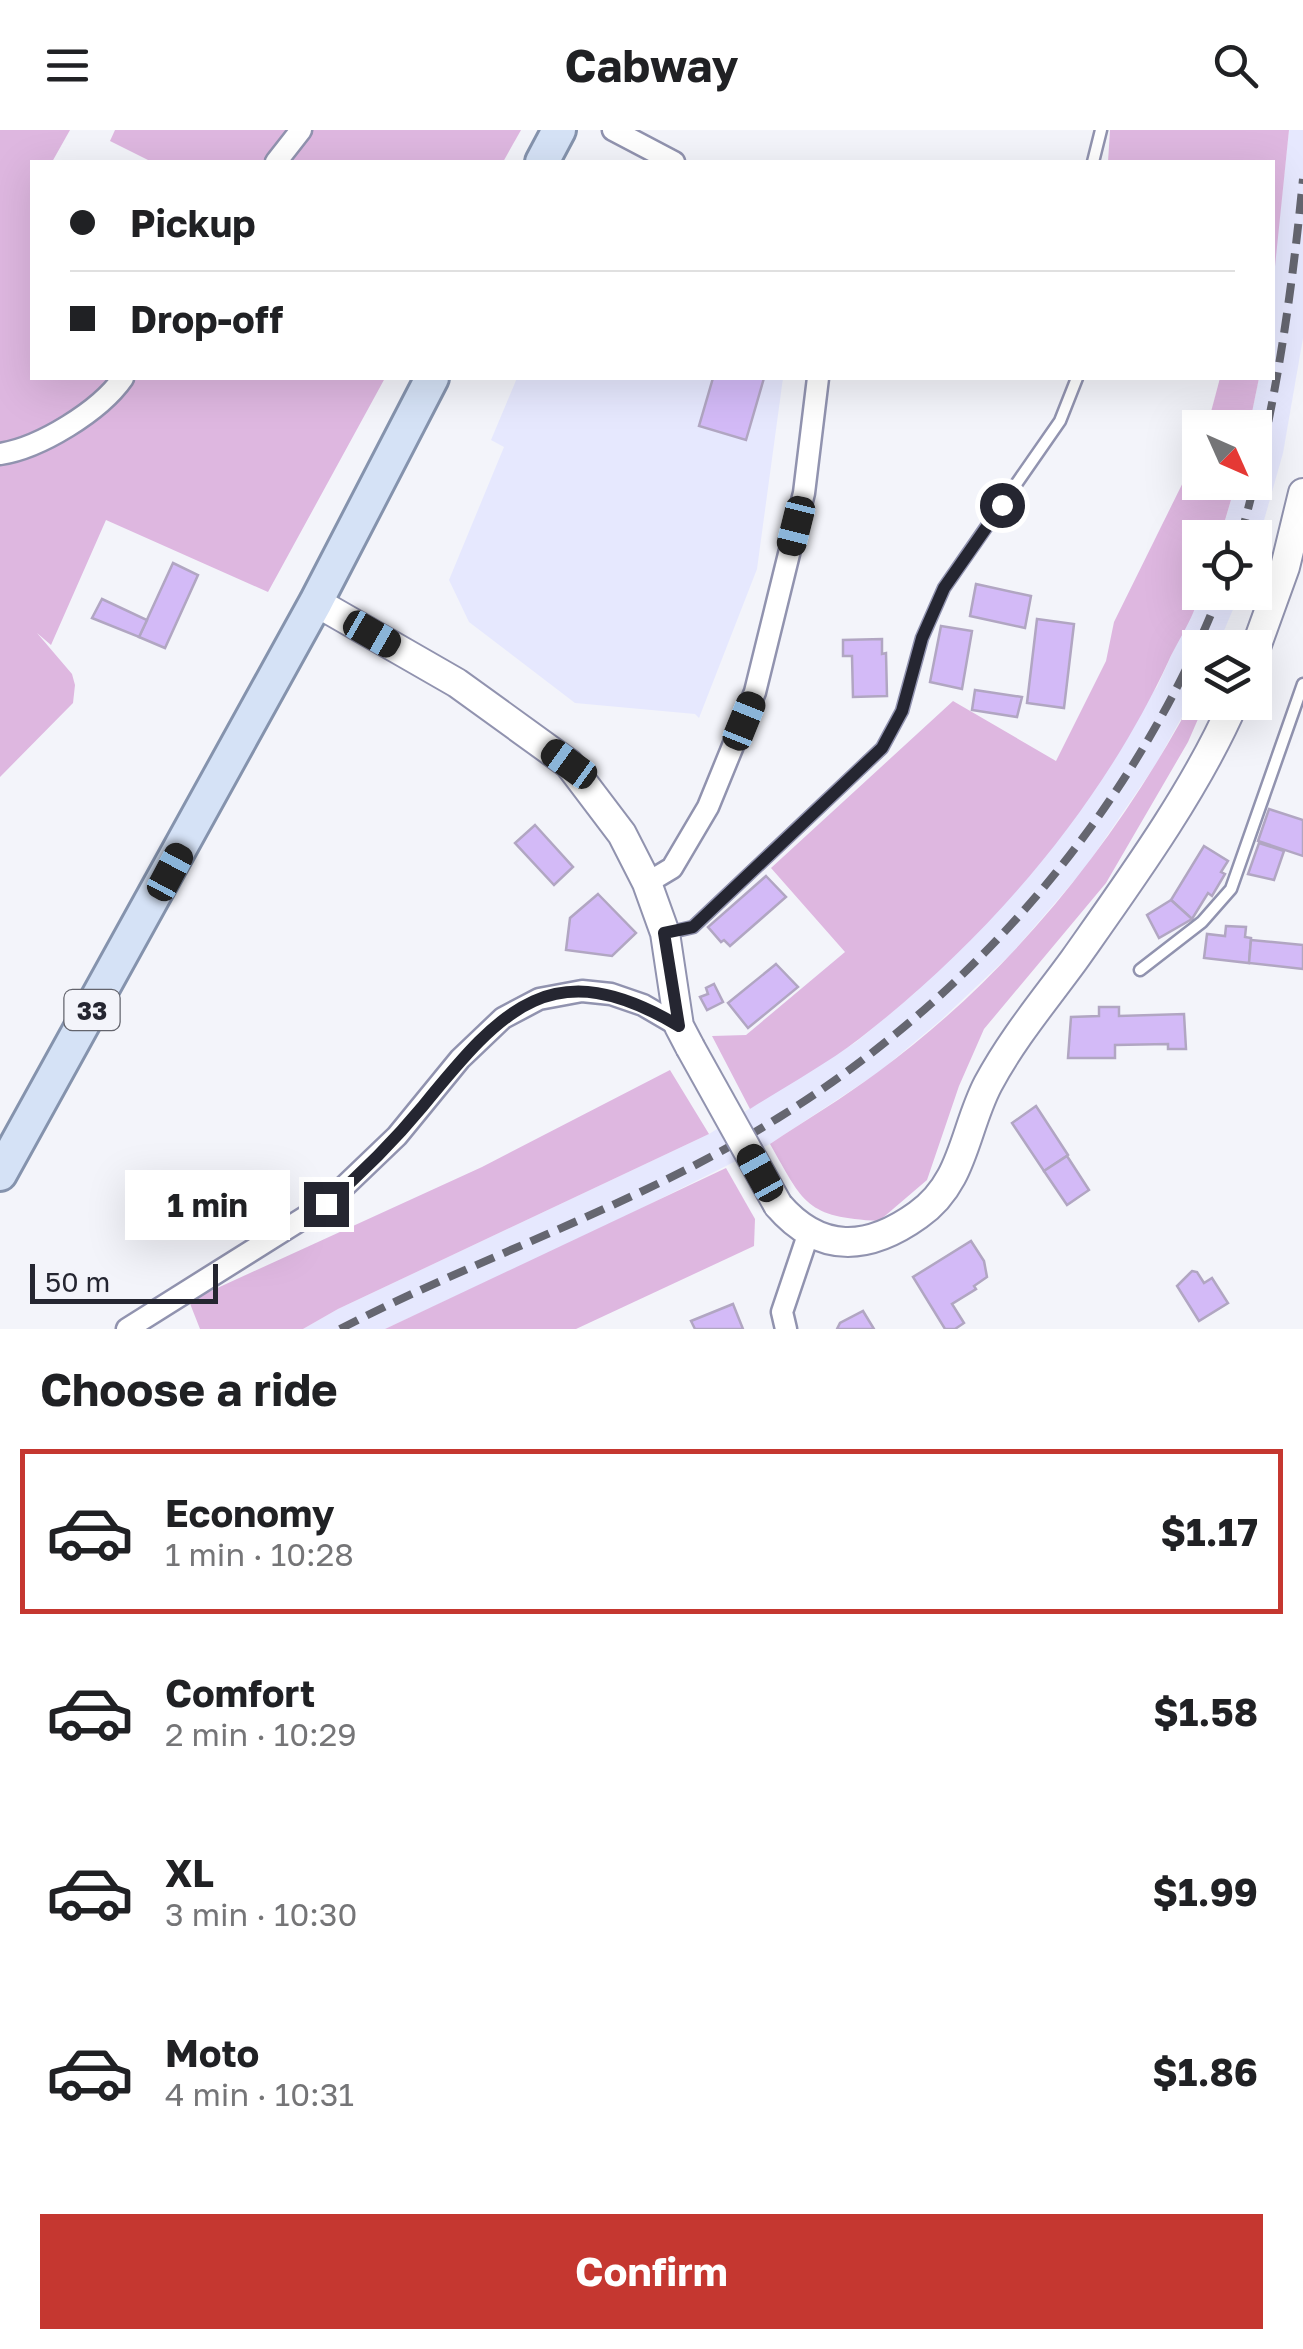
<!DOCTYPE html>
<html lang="en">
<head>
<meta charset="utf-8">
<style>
  body { margin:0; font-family:"Golos Text",sans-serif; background:#f2f2f2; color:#202124; height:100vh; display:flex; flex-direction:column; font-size:38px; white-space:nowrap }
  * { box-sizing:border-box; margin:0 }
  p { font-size:32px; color:#757577 }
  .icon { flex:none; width:55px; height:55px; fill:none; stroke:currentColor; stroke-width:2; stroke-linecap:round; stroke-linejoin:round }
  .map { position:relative; height:1199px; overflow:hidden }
  .drawer { display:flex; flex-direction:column; background:#fff; flex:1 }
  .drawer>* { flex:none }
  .banner { position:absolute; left:30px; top:30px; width:1245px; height:220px; border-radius:0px; box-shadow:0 10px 40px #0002; display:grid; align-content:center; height:220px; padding:0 40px; background:#fff }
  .needle { width:65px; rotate:135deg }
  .tools { position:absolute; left:1182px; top:280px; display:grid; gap:20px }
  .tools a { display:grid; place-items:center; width:90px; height:90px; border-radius:0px; background:#fff; box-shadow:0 10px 40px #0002; font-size:50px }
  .scale { position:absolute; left:30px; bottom:25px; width:188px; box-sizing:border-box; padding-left:10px; border:5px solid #252631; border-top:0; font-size:28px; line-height:35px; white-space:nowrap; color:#252631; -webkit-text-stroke:8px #f3f4fa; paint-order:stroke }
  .end { position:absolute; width:45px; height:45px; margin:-22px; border:12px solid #252631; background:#fff; box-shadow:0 0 0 5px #fff }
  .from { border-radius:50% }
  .bubble { position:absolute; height:70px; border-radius:0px; background:#fff; box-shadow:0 10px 40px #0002; font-size:32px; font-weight:700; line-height:70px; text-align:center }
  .car { position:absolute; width:30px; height:60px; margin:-30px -15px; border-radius:12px; box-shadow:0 0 8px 2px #0007; background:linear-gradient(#222 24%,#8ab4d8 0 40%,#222 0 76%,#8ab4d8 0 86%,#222 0) }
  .banner b { display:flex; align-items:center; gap:35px; height:95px; font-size:38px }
  .banner b+b { border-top:2px solid #e0e0e0 }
  .banner i { width:25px; height:25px; background:#202124 }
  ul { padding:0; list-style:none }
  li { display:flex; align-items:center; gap:30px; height:165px; margin:0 20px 15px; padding:0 20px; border:5px solid transparent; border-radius:0px }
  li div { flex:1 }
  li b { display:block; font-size:38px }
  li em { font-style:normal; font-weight:700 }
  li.active { border-color:#c53730 }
  li>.icon { width:90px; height:90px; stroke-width:1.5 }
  h2 { padding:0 40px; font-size:45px; line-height:120px }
  .button { display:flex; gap:20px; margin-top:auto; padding:20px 40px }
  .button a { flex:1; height:115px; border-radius:0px; background:#c53730; color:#fff; font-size:40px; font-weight:700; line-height:115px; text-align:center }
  header { display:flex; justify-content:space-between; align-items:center; height:130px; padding:0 40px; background:#fff; font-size:45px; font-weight:700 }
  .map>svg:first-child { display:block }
</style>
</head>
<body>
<header><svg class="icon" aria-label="menu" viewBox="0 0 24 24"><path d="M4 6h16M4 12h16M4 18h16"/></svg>Cabway<svg class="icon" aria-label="search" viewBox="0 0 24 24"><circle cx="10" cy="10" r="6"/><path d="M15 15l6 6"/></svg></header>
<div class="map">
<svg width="1303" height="1199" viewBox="0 0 1303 1199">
  <rect width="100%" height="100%" fill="#f3f4fa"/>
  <g fill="#e6e8fe">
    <path d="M 1289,0 L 1303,0 L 1303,208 L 1283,323 L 1255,422 L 1255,408 L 1220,408 L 1236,353 L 1255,352 L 1255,298 L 1249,297 L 1259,248 L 1272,248 L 1272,156 Z"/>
    <path d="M 517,248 L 783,248 L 757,439 L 699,588 L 695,584 L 575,573 L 469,492 L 449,450 L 504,317 L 491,310 Z"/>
    <path d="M 1200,462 L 1240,463 L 1217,517 L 1200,518 L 1200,554 L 1156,634 L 1085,738 L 1012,823 L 941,890 L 879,942 L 770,1014 L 590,1104 L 385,1199 L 303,1199 L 338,1179 L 709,1004 L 856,912 L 916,862 L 1157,557 Z"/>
  </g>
  <g fill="#deb7e0">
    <path d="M 0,0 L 70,0 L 52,32 L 32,32 L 32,248 L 385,248 L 268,462 L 106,390 L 51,515 L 37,503 L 72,544 L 75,555 L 73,573 L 0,647 Z"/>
    <path d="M 115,0 L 521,0 L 503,32 L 152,32 L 110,11 Z"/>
    <path d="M 1110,0 L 1289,0 L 1273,156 L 1272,32 L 1108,32 Z"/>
    <path d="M 1220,248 L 1259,248 L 1249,297 L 1207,297 Z"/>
    <path d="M 1200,318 L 1200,352 L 1236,353 L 1220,407 L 1200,408 C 1200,425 1203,444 1200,461 C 1196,484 1179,509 1169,530 C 1100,679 988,809 859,909 C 825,935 786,956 750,979 L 712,906 L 746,905 L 845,822 L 771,738 L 953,571 L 1056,631 L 1106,531 L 1114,492 Z"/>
    <path d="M 1200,556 L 1200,572 L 1205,573 L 1188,612 L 1106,753 L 984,899 L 959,956 L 927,1050 L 879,1091 C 806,1087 804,1074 770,1014 C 806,990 843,968 878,942 C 1014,842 1122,705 1200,556 Z"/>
    <path d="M 670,940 L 709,1004 L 338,1179 L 303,1199 L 200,1199 L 189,1171 L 482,1037 Z"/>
    <path d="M 726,1038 L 755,1089 L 754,1116 L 576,1199 L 385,1199 Z"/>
  </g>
  <g fill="#d3baf7" stroke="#b1a6c2" stroke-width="2.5">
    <path d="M 713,248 L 764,248 L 746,310 L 699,296 Z"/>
    <path d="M 173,433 L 198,445 L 165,518 L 139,507 Z"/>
    <path d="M 976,454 L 1031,466 L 1025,498 L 970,486 Z"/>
    <path d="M 102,469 L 147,490 L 139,507 L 92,488 Z"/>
    <path d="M 1037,489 L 1074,494 L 1064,578 L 1027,573 Z"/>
    <path d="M 941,496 L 972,501 L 962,559 L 930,552 Z"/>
    <path d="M 882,509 L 882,524 L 886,523 L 887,566 L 853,567 L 852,526 L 843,526 L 843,510 Z"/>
    <path d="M 975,560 L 1022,567 L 1017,587 L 972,580 Z"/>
    <path d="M 1269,679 L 1303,690 L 1303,726 L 1258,711 Z"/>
    <path d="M 535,695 L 573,737 L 554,755 L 515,713 Z"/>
    <path d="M 1259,713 L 1284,721 L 1274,750 L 1248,744 Z"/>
    <path d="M 1204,716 L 1228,731 L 1221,742 L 1225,744 L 1212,766 L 1208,763 L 1192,789 L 1171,770 Z"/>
    <path d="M 766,746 L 786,767 L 730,816 L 724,810 L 721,812 L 708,797 Z"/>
    <path d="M 598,764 L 636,803 L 612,826 L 566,820 L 570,788 Z"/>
    <path d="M 1171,770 L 1192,789 L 1159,808 L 1147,785 Z"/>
    <path d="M 1226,796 L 1246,797 L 1245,807 L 1251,808 L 1249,833 L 1204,828 L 1207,804 L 1225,806 Z"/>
    <path d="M 1251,810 L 1303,815 L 1303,839 L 1249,833 Z"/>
    <path d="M 776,834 L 798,857 L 748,898 L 728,873 Z"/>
    <path d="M 714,854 L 723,872 L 707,880 L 700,867 L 708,864 L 706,858 Z"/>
    <path d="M 1099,877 L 1119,877 L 1119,886 L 1184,884 L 1186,919 L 1168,919 L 1168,914 L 1115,915 L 1115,928 L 1068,928 L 1071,887 L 1099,886 Z"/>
    <path d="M 1036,976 L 1068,1025 L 1044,1041 L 1012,993 Z"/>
    <path d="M 1067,1026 L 1089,1060 L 1067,1075 L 1044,1041 Z"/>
    <path d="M 971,1111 L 984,1131 L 987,1147 L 974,1156 L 976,1159 L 952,1174 L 964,1193 L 955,1199 L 945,1199 L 913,1147 Z"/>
    <path d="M 1192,1141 L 1197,1142 L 1204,1153 L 1212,1148 L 1228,1173 L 1199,1191 L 1177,1156 Z"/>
    <path d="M 733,1174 L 743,1199 L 695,1199 L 691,1191 Z"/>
    <path d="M 863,1181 L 874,1199 L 837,1199 L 840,1193 Z"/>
  </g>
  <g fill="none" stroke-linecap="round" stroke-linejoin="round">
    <g stroke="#9193af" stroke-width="15">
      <g id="service">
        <path d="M 1093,32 L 1101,0"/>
        <path d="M 667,803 L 693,797 L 882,618 L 902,581 L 922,508 L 944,458 L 1060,291 L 1077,248"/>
        <path d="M 1140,840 L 1202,792 L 1231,759 L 1303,554"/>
      </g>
    </g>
    <g stroke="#9193af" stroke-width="25">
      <g id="minor">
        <path d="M 613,0 L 674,32"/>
        <path d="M 276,32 L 301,0"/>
        <path d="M 0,324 C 40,318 100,281 123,248"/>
        <path d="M 647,753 L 672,738 L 708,677 L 755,562 L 804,363 L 818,248"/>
        <path d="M 127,1199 L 326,1074 L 397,1006 L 460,929 L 503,888 L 539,869 L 582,861 L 611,864 L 643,875 L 679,896"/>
        <path d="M 786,1199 L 782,1182 L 809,1102"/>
      </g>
    </g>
    <g stroke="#9193af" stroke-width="32">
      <g id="tertiary">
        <path d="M 316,472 L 457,553 L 569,634 L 622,704 L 647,753 L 665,803 L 679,896 L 690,917"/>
        <path d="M 1255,520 L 1285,437 L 1303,363"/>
        <path d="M 778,1075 C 820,1124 868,1121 918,1085 C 964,1053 964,1000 988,954 C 1012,909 1044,871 1074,830 C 1129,752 1196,660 1234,572"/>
      </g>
    </g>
    <g stroke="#8593ad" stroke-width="38">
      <g id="primary">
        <path d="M 542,32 L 559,0"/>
        <path d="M 0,1044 L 316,472 L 432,248"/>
      </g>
    </g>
    <use href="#service" stroke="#fff" stroke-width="10"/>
    <use href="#minor" stroke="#fff" stroke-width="20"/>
    <use href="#tertiary" stroke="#fff" stroke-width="28"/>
    <use href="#primary" stroke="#d5e2f6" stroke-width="32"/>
    <g stroke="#656670" stroke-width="8" stroke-dasharray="20 10" stroke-linecap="butt">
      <path d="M 1240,408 C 1274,290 1291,171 1303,49"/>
      <path d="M 340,1199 C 483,1125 641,1074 778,988 C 975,866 1135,679 1220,462"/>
    </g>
    <g stroke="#9193af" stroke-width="32" stroke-linecap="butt">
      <path id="tertiary-bridge" d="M 690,917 L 778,1075"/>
    </g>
    <use href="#tertiary-bridge" stroke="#fff" stroke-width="28"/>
  </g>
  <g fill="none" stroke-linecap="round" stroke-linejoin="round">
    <path stroke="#252631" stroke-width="12" d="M 326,1074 C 361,1044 394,1011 423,976 C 503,878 553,821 679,896 L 664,803 L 693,797 L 882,618 L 902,581 L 922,508 L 944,458 L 1002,375"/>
  </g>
  <g text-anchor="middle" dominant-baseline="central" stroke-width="9" stroke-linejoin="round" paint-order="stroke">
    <rect fill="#f3f4fa" stroke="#63646d" stroke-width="2.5" x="64.5" y="860" width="55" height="40" rx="8"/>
    <g font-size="25" font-weight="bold" fill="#252631">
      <text x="92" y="880">33</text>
    </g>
  </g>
</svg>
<div class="tools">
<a><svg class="needle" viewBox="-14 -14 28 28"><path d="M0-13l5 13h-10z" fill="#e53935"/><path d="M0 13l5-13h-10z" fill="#757577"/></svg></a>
<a><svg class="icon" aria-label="locate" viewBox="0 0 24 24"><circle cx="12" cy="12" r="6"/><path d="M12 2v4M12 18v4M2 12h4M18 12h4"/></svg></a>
<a><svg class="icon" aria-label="layers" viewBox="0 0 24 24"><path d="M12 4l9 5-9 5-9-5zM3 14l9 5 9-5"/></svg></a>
</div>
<div class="scale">50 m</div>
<i class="end from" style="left:1002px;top:375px"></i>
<i class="end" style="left:326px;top:1074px"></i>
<div class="bubble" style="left:125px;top:1040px;width:165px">1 min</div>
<i class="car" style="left:796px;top:396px;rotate:194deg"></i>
<i class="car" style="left:372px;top:504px;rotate:120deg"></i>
<i class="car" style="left:744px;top:591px;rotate:22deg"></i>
<i class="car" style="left:569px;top:634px;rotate:306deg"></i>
<i class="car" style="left:170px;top:742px;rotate:28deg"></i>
<i class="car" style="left:760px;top:1043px;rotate:331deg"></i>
<div class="banner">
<b><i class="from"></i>Pickup</b>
<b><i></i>Drop-off</b>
</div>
</div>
<section class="drawer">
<h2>Choose a ride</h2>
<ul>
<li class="active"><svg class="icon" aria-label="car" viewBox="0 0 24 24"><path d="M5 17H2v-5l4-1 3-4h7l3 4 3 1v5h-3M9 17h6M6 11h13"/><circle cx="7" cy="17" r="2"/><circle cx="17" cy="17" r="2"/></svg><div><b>Economy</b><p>1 min · 10:28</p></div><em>$1.17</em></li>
<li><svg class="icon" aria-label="car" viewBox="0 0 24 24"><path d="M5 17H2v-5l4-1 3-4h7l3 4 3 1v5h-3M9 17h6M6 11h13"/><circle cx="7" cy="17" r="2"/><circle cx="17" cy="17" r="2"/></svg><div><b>Comfort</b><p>2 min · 10:29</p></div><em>$1.58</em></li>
<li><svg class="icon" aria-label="car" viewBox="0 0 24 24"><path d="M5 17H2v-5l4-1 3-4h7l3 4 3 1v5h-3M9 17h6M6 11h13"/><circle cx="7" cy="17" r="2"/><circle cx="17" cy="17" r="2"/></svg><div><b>XL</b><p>3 min · 10:30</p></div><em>$1.99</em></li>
<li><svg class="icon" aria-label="car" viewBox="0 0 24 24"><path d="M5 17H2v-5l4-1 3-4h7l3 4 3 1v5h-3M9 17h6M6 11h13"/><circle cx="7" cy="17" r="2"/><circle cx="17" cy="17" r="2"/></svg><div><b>Moto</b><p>4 min · 10:31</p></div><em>$1.86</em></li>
</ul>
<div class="button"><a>Confirm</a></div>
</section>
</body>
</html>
